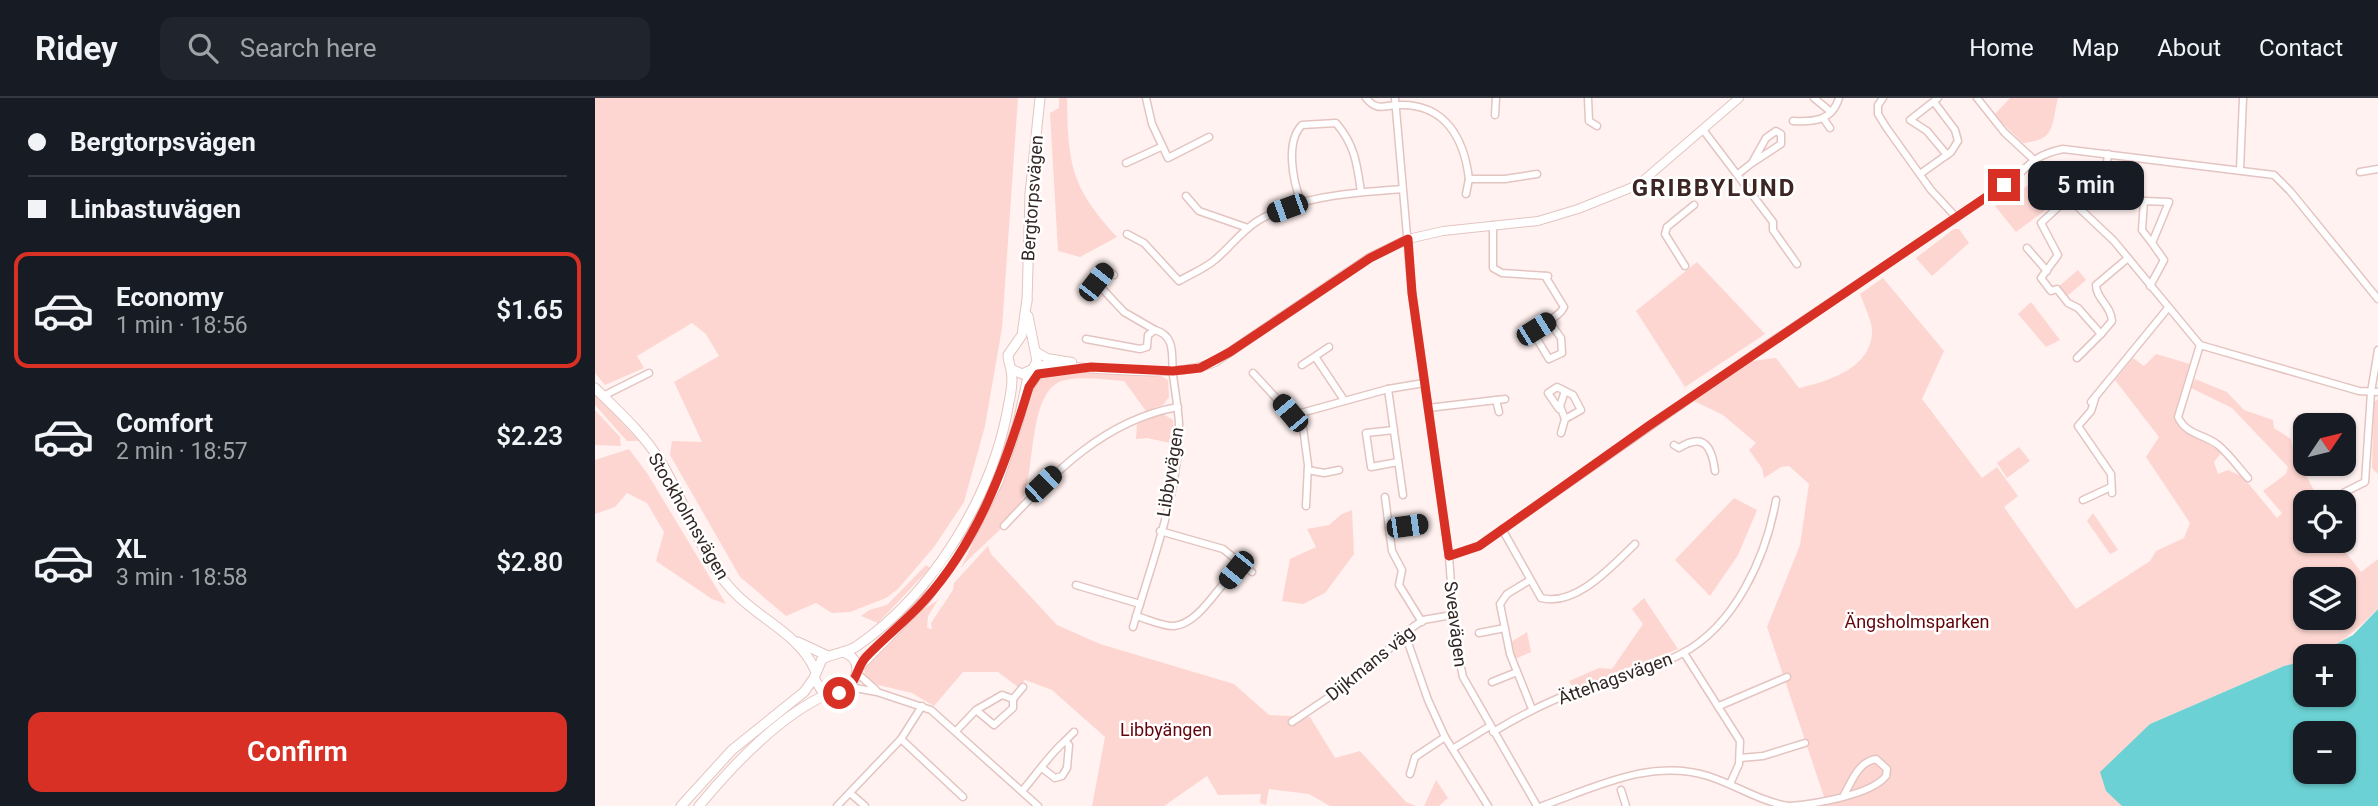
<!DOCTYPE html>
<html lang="en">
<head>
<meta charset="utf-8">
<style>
  body { margin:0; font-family:Roboto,sans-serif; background:#20242c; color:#f1f3f6; height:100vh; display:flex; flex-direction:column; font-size:26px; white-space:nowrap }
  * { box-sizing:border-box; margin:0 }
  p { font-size:23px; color:#9ea1a6 }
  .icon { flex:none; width:38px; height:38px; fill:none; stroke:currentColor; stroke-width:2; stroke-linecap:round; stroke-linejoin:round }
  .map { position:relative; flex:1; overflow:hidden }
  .side { display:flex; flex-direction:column; background:#171b24; width:595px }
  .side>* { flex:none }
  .guide { display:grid; align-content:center; height:154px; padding:0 28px; background:#171b24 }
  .needle { width:46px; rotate:55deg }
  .controls { position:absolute; left:1698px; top:315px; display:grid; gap:14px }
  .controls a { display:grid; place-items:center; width:63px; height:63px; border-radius:14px; background:#171b24; box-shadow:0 2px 5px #0004; font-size:35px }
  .end { position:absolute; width:32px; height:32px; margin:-16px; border:9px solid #d93025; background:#fff; box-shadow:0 0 0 4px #fff }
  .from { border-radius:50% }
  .bubble { position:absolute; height:49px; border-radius:14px; background:#171b24; box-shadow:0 2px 5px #0004; font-size:23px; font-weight:600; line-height:49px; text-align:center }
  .car { position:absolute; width:21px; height:42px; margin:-21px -10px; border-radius:9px; box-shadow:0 0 5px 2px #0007; background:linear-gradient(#222 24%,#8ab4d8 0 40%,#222 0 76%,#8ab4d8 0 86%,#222 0) }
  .guide b { display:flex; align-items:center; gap:24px; height:66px; font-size:26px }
  .guide b+b { border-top:2px solid #363941 }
  .guide i { width:18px; height:18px; background:#f1f3f6 }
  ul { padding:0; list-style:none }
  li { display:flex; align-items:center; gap:21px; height:116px; margin:0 14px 10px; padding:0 14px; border:4px solid transparent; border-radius:14px }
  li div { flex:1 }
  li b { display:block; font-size:26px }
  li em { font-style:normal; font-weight:600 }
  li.selected { border-color:#d93025 }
  li>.icon { width:63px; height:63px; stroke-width:1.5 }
  .action { display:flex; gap:14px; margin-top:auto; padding:14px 28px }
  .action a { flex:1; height:80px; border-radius:14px; background:#d93025; color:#fff; font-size:28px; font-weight:600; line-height:80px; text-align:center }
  header { display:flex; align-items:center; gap:42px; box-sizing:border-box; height:98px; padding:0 35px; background:#171b24; border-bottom:2px solid #363941 }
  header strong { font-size:33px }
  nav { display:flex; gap:38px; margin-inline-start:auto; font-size:24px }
  .search { width:490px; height:63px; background:#20242c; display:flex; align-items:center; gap:18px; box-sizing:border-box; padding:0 24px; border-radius:14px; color:#9ea1a6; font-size:26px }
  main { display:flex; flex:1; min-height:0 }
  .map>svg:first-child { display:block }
</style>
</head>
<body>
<header>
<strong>Ridey</strong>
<div class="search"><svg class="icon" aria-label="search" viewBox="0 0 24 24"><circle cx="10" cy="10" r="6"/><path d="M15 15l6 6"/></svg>Search here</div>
<nav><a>Home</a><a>Map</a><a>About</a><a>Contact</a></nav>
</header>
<main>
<section class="side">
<div class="guide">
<b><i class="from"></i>Bergtorpsvägen</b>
<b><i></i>Linbastuvägen</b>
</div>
<ul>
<li class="selected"><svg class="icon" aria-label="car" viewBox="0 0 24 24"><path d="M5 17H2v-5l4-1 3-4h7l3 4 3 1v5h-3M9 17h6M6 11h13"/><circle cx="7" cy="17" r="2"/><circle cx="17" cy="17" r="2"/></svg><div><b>Economy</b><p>1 min · 18:56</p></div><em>$1.65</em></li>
<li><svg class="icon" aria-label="car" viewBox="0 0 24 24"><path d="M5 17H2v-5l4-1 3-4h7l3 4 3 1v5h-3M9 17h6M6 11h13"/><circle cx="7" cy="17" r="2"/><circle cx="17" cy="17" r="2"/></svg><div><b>Comfort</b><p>2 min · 18:57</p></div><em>$2.23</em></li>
<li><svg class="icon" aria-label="car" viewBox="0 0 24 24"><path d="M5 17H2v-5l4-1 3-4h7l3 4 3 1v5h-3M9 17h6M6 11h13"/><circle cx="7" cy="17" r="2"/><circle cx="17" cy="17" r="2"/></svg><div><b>XL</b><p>3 min · 18:58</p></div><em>$2.80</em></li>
</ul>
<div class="action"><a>Confirm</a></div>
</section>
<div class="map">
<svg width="1783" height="708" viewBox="0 0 1783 708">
  <rect width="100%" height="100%" fill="#fff2f0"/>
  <g fill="#fed6d1" fill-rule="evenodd">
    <path d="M 0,0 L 423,0 L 407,230 L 390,328 L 369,404 L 339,449 L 303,491 L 291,500 L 255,514 L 237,515 L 221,505 L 191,518 L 145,479 L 75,357 L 77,343 L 107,344 L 79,284 L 124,258 L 111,236 L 97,225 L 42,258 L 49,270 L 10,287 L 0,275 Z"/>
    <path d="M 464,0 L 472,0 C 473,67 476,89 522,139 L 485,159 L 463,153 L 455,15 L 464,10 Z"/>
    <path d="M 1415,0 L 1463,0 C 1456,28 1461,42 1428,45 L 1399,17 Z"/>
    <path d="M 1443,81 L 1464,102 L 1421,134 L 1400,108 Z"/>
    <path d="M 1359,131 L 1364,131 L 1374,145 L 1337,178 L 1321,160 Z"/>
    <path d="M 1102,164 L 1170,236 L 1090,289 L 1041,213 Z"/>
    <path d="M 1483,172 L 1491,182 L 1471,199 L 1463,189 Z"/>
    <path d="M 1288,180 L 1349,253 L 1327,301 L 1387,380 L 1402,369 L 1423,398 L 1409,409 L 1481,511 L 1555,463 L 1561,453 L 1589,440 L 1595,425 L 1551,359 L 1564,339 L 1520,282 L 1538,260 L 1549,268 L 1561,256 L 1595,266 L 1581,318 L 1586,331 L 1627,354 L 1619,364 L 1623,376 L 1633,372 L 1648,379 L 1682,420 L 1687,415 L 1668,393 L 1691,376 L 1693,369 L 1637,310 L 1596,290 L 1600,281 L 1632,294 L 1649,312 L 1678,322 L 1679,330 L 1696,341 L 1700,357 L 1721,396 L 1698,409 L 1707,421 L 1710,420 L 1710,443 L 1742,443 L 1766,474 L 1783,461 L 1783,510 C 1767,528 1734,558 1710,558 L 1710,563 L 1689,568 L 1555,626 L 1517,696 L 1527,708 L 1226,708 L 1231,705 L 1172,529 L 1205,447 L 1214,386 L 1194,368 L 1186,369 L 1169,380 L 1167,370 L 1154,352 L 1161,345 L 1128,317 L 1099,303 L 1157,263 L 1181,260 L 1204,290 C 1232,284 1277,270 1277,233 C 1277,223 1269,207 1265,196 ZM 1710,481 L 1748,481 L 1748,520 L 1710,520 Z"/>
    <path d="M 1436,204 L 1465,242 L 1451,249 L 1423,216 Z"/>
    <path d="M 480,273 L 565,277 L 573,282 L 574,299 L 568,307 L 551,313 L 529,283 C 510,282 488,278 470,282 C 432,290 441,374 427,403 C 413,430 385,447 366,470 L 414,368 L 438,287 L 446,278 Z"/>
    <path d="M 0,296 L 44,343 L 32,343 L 0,307 Z"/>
    <path d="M 1783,301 L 1783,376 L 1777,370 L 1779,304 Z"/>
    <path d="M 0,312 L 25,339 L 26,348 L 0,347 Z"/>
    <path d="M 568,316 L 578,322 L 580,346 L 552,340 L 541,341 L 542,325 Z"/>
    <path d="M 1424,349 L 1435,363 L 1412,380 L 1402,365 Z"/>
    <path d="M 34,351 L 52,375 L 131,506 L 117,501 L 61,463 L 69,434 L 52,405 L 32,395 L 20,409 L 0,416 L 0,362 Z"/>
    <path d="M 1139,400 L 1162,412 L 1143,457 L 1115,498 L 1080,462 Z"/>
    <path d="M 757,412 L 759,456 L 730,495 L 708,506 L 687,503 L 695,461 L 721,449 L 712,431 L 734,427 L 747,416 Z"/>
    <path d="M 1498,415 L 1523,452 L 1515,456 L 1492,423 Z"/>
    <path d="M 393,448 L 396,456 L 462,527 L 505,546 L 639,586 L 674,617 L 715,619 L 740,660 L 765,653 L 811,704 L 821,708 L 735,708 L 714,696 L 674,691 L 671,707 L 665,705 L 666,696 L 623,697 L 612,678 L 569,708 L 497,708 L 510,639 L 457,592 L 430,582 L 423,589 L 403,574 L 368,574 L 339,608 L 317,595 L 279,586 L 270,579 L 269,569 L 275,562 L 327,512 L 343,502 L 333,518 L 332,530 L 337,531 L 336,525 L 358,492 L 359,485 Z"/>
    <path d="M 331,467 L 335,470 L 283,525 L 266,518 L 274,512 L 292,507 Z"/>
    <path d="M 1049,500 L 1083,551 L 979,591 L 974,583 L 1004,570 L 1017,571 L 1048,526 L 1037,511 Z"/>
    <path d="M 932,534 L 936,554 L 920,561 L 916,544 Z"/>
    <path d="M 841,682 L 853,700 L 844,708 L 829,708 Z"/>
  </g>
  <path fill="#6cd1d4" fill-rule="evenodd" d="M 1783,511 L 1783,708 L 1527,708 L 1511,693 L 1505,674 L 1555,626 L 1689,568 L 1710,563 L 1710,597 L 1748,597 L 1748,558 L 1719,558 L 1758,537 ZM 1710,635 L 1748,635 L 1748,674 L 1710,674 Z"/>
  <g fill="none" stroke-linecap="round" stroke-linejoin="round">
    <g stroke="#e4c4c1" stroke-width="9">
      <g id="minor">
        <path d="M 551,0 L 557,26 L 573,60 L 614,39"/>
        <path d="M 771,0 C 782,14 789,7 805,7 C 850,6 869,40 874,81 L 910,81 L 942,76"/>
        <path d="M 800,0 L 817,195 L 854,458 L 860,541 L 868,579 L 942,708"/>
        <path d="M 993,0 L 994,23 L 1002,28"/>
        <path d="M 1219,0 L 1236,14"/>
        <path d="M 1288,0 L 1283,7 L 1283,16 L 1291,29 L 1336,92 L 1361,119"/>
        <path d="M 1343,0 L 1315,22 L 1332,33 L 1352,57"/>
        <path d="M 1382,0 L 1409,34 L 1438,61 L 1446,74 L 1519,143 L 1605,247 L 1764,293 L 1783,294"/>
        <path d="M 900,17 L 901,0"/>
        <path d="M 1228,20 L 1235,30"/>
        <path d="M 1198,23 C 1219,24 1237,23 1244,0"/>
        <path d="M 1109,33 L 1178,124 L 1178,132 L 1202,166"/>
        <path d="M 531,65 L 566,49"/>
        <path d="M 1645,72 L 1648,0"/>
        <path d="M 1765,74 L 1783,71"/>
        <path d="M 1143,76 L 1157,65 L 1171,40 L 1181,33 L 1186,36 L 1186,46 L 1157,65"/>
        <path d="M 1325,76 L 1356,54 L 1363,43 L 1360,32 L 1339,4"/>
        <path d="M 1510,81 L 1513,56"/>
        <path d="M 871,96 L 874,81"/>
        <path d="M 591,98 L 604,113 L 653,130"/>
        <path d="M 1473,100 L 1446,125 L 1463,157 L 1446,180 L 1456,193 L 1462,191 L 1473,205 L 1483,210 L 1506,236 L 1482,260"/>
        <path d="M 706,104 C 698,83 690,44 707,27 L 741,25 C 760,47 762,66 766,94"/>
        <path d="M 898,127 L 898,170 L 907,175 L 953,178"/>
        <path d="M 532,136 L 549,145 L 584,183 C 596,176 611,170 621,161 C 635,149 646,134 661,124 C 704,97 758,95 807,91"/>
        <path d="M 1432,150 L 1452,173"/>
        <path d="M 1090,168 L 1070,136 L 1072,129 L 1099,107"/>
        <path d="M 519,177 L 511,171 L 501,184 L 529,214 L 560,232"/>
        <path d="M 950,178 L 969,209 C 963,222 945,223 939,236 L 954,261 L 967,255 L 966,240 L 954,223"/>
        <path d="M 1555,188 L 1569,162 L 1557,145 L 1574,104 L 1549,103 L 1547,132 L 1557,145"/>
        <path d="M 1506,236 L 1517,223 C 1516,207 1501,201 1501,187 L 1533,160"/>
        <path d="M 491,241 L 545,251 L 552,249 L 553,237 L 560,232 C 582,238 576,260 578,277 C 580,293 583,309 584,325 C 585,394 557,463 538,529"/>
        <path d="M 1605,247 L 1583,319 C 1591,337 1609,336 1623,347 C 1635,357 1643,369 1653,380"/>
        <path d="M 721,260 L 749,302"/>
        <path d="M 707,267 L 734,249"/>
        <path d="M 658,275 L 695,315 L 706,315"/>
        <path d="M 793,291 L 808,397"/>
        <path d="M 8,298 L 54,275"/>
        <path d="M 1500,301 L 1496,313 L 1483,328 L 1516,376 L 1517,395"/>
        <path d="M 901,302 L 904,314"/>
        <path d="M 1496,304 L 1573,210"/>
        <path d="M 833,310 L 910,301"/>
        <path d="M 964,311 L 953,295 L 962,289 L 970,293"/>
        <path d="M 799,332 L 771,335 L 776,369 L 803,364"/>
        <path d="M 966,335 L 970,321 L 986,312 L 978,297 L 970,293 L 965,308 L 970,321"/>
        <path d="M 1079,347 L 1084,350 C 1109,334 1117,349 1120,373"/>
        <path d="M 713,372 L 729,375 L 744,372"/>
        <path d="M 790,399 L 797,453 L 807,472 L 804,487 L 827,524"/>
        <path d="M 1488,402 L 1516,389"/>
        <path d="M 711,408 L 713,367 L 706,315 L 793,291 L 829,285"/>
        <path d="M 1754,414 L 1750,394 L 1770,384 L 1776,294 L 1783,252"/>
        <path d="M 409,428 C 459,375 509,322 583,309"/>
        <path d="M 794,430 L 829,426"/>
        <path d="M 907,431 L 946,500 C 981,509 1017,468 1040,446"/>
        <path d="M 565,433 L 628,451 L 657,474"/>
        <path d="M 854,458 L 884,448 L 1173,246 L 1422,79 C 1437,62 1445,56 1468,51 L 1679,77 L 1695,93 L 1783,201"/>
        <path d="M 935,482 L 912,496 L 905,506 L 915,556 L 937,611"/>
        <path d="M 481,487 L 545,506"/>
        <path d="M 541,518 C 552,521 569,529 579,528 C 610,525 627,473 652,469"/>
        <path d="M 884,535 L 910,530"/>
        <path d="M 810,536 L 833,602 L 850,639 L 893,708"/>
        <path d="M 1089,555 L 1145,643 L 1144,666 L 1135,686"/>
        <path d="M 262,575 L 281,592"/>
        <path d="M 897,584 L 922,574"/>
        <path d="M 255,589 L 282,594 L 336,612 L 443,708"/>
        <path d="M 418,601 L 428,589"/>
        <path d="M 1124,608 L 1192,579"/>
        <path d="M 697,624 L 761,581 L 818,529 L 828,522 L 857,517"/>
        <path d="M 361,633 L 381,612 L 399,627 L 418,610 L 418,601 L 407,597 L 381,612"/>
        <path d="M 898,634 C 928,616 957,601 990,590 C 1021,579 1056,572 1086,556 C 1140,528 1171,459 1181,402"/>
        <path d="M 306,641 L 368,699"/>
        <path d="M 470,643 L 479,634"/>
        <path d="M 859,650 L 895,628"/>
        <path d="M 1145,660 L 1168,658 L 1210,645"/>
        <path d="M 815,676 L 820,659 L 850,639"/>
        <path d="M 1026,692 L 1031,708"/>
        <path d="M 427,693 C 443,675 452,659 470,643 L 474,647 L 472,670 L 467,678 L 460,680 L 447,670"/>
        <path d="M 255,695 L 270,708"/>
        <path d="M 242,708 L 306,641 L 327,608"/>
        <path d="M 947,708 C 1001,689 1056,660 1113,678 C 1141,687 1164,703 1193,708"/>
        <path d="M 1195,708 C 1220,706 1276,697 1291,678 L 1292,671 L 1281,661 C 1263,664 1257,683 1249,697"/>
      </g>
    </g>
    <g stroke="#e4c4c1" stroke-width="10">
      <g id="tertiary">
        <path d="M 442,254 L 452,260 L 477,264"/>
        <path d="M 438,271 L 448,267 C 496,269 578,282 620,264 L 774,160 L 813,141 L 848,133 L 943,123 L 983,111 L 1043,87 L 1144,0"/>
        <path d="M 433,292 L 443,276 L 467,272"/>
      </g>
    </g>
    <g stroke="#e4c4c1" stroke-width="11">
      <g id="secondary">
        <path d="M 432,204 L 435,96 L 445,0"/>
        <path d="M 416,271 L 427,276 L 438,271 L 442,263 L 433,218"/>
        <path d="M 0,290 C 21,311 48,335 64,361 C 93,406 104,462 144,499 C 169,523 206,539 220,572"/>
        <path d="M 203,544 L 233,558"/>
        <path d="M 247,554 C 270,560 264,588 244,595 L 227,593 L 219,580 L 227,561 C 238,555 252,555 262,548 C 339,495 399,396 414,304 C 416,295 418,281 416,272 C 415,266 413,263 413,257 L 427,237 L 432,201"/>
        <path d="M 263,570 L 330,502 L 375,439 L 403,384 L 423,325 L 434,274"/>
        <path d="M 86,708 L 137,652 L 209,594 L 219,580"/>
        <path d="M 104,708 C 136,669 186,616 233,596"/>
      </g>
    </g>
    <use href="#minor" stroke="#fff" stroke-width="6"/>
    <use href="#tertiary" stroke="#fff" stroke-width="8"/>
    <use href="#secondary" stroke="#fff" stroke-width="9"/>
  </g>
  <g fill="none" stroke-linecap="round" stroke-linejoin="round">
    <path stroke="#d93025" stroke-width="9" d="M 244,595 C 262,589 260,571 271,559 C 290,539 311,523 329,503 C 384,442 411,366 434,289 L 443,276 L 496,269 L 578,273 L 605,270 L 635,254 L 775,160 L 813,141 L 817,195 L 854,458 L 884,448 L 1055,327 L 1409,87"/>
  </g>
  <g text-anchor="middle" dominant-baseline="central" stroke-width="5" stroke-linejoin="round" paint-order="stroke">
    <g font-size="18" fill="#332725" stroke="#fff">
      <text transform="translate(437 100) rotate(-86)">Bergtorpsvägen</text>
      <text transform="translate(575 374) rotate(-81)">Libbyvägen</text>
      <text transform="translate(94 418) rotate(60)">Stockholmsvägen</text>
      <text transform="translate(861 526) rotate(83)">Sveavägen</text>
      <text transform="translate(775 565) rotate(-39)">Dijkmans väg</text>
      <text transform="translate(1020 580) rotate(-20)">Ättehagsvägen</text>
    </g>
    <g font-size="18" fill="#63040b" stroke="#fff">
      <text x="1322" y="523">Ängsholmsparken</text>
      <text x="571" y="631">Libbyängen</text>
    </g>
    <g font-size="24" font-weight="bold" letter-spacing="2" fill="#3c2522" stroke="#fff">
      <text x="1119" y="90">GRIBBYLUND</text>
    </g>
  </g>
</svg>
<div class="controls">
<a><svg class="needle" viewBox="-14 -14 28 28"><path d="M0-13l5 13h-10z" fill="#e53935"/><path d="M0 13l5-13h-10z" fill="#9ea1a6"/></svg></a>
<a><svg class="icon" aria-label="locate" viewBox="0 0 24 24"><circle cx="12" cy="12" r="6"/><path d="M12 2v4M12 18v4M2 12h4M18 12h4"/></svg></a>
<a><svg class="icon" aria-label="layers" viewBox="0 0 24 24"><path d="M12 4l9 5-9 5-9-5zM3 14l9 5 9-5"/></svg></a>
<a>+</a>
<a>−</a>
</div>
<i class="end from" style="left:244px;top:595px"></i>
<i class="end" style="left:1409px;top:87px"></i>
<div class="bubble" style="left:1433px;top:63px;width:116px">5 min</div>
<i class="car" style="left:692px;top:110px;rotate:250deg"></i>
<i class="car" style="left:501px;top:184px;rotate:38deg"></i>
<i class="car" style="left:941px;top:231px;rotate:58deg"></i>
<i class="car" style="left:695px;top:315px;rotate:320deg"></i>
<i class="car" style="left:448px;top:386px;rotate:46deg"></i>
<i class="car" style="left:812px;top:428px;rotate:82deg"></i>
<i class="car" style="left:641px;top:472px;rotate:219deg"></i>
</div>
</main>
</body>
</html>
